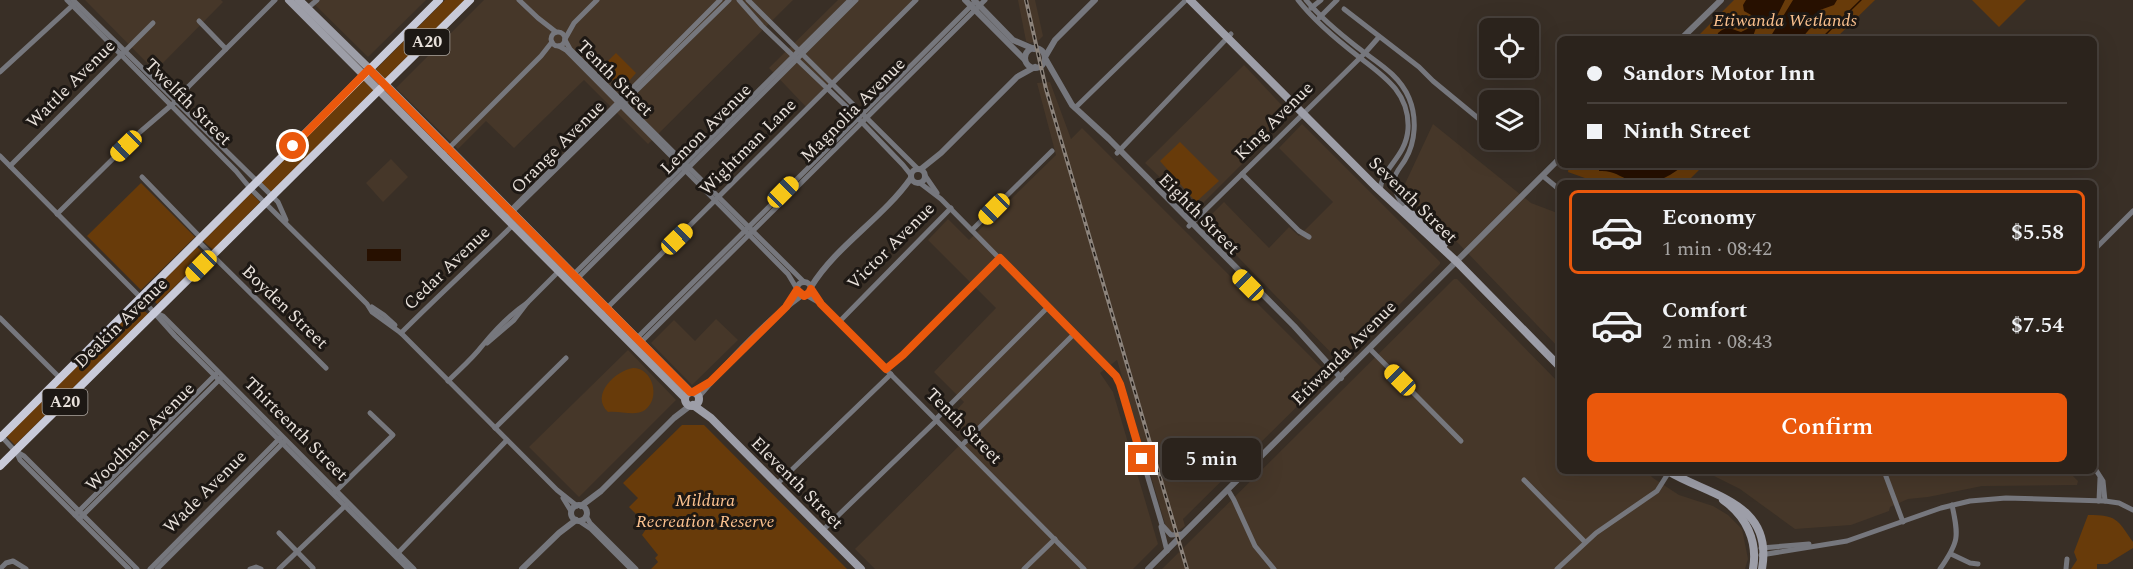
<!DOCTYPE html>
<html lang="en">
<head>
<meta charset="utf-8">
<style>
  body { margin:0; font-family:Spectral,serif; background:#372f29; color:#f1f3f6; height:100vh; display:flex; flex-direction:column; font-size:22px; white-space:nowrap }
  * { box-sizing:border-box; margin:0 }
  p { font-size:20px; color:#a6a4a3 }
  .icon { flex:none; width:33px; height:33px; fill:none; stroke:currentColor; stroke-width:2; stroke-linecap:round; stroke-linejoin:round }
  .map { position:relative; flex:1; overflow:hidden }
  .panel { position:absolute; left:1557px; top:180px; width:540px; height:294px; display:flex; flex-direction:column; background:#2b231c; border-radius:9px; box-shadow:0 6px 24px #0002,0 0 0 2px #47403b }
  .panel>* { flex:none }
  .hud { position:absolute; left:1557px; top:36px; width:540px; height:132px; border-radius:9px; box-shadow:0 6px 24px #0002,0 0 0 2px #47403b; display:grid; align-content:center; height:132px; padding:0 30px; background:#2b231c }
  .fabs { position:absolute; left:1479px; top:18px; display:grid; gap:12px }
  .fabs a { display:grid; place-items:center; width:60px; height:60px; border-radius:9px; background:#2b231c; box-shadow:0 6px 24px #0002,0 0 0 2px #47403b; font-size:30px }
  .end { position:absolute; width:27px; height:27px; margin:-14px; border:8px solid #ea580c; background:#fff; box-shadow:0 0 0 3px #fff }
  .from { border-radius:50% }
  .bubble { position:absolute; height:42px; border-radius:9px; background:#2b231c; box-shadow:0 6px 24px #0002,0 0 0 2px #47403b; font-size:20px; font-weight:600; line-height:42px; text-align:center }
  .car { position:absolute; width:18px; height:36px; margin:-18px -9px; border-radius:8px; box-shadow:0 0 4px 2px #0007; background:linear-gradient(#f5c518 24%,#345 0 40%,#f5c518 0 76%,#345 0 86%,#f5c518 0) }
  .hud b { display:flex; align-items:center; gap:21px; height:57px; font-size:22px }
  .hud b+b { border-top:2px solid #47403b }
  .hud i { width:15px; height:15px; background:#f1f3f6 }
  ul { padding:10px 0 0; list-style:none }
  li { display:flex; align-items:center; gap:18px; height:84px; margin:0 12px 9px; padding:0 18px; border:3px solid transparent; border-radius:9px }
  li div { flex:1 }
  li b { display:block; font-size:22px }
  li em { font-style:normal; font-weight:600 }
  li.active { border-color:#ea580c }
  li>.icon { width:54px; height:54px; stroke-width:1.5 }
  .button { display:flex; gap:12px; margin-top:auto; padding:12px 30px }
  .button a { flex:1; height:69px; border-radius:9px; background:#ea580c; color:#fff; font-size:24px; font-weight:600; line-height:69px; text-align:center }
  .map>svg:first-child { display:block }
</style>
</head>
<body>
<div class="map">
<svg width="2133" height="569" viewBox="0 0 2133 569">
  <rect width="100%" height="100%" fill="#392f26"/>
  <g fill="#463729">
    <path d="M 85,0 L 221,0 L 223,2 L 155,71 Z"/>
    <path d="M 310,0 L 426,0 L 368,57 Z"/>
    <path d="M 484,0 L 793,0 L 648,144 L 584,80 L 514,148 L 486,121 L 458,149 L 396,88 Z"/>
    <path d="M 838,0 L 916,0 L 809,110 L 769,68 Z"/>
    <path d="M 1018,0 L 1035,0 L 1043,36 L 1039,40 L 1030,43 L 1026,41 Z"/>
    <path d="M 1244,65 L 1291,115 L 1195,211 L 1145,163 Z"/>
    <path d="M 1050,82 L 1071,139 L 1082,128 L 1329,375 L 1183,519 L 1185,526 L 1175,533 L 1170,532 L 1166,527 L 1117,360 L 1100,373 L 1113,392 L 1158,544 L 1133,569 L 875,569 L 855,549 L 968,437 L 949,418 L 964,402 L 934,372 L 996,308 L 928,240 L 948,219 L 969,240 L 1056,155 L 1037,83 Z"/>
    <path d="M 1302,124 L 1440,262 L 1440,264 L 1341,363 L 1204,222 L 1224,202 L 1269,248 L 1289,227 L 1299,236 L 1333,202 L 1279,148 Z"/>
    <path d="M 1433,124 L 1531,203 L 1560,214 L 1560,349 L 1459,244 L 1407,196 L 1404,186 Z"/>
    <path d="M 391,159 L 408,177 L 383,202 L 366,183 Z"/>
    <path d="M 1454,279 L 1457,279 L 1560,384 L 1560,471 L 1646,471 L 1653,478 L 1679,495 L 1713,506 L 1728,515 L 1742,529 L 1748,559 L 1745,569 L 1162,569 Z"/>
    <path d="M 716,319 L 738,340 L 692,385 L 651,343 L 674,320 L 695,341 Z"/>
    <path d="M 628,350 L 676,400 L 579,497 L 529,447 Z"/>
    <path d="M 1704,471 L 2068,471 L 2078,481 L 2077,485 L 1982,486 L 1928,497 L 1908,499 L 1890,507 L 1889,511 L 1851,525 L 1795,529 L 1740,489 Z"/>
  </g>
  <g fill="#683b0a">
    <path d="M 445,0 L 465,0 L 385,81 L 375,70 Z"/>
    <path d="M 1734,0 L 1875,0 L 1835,39 L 1695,39 Z"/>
    <path d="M 1972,0 L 2026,0 L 1999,27 Z"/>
    <path d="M 616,53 L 636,73 L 622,89 L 601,68 Z"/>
    <path d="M 363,80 L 374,90 L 272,192 L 269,192 L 261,182 Z"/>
    <path d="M 1180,142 L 1219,181 L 1196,202 L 1160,161 Z"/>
    <path d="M 1569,165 L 1704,165 L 1686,183 L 1599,183 L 1568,172 Z"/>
    <path d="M 141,183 L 195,237 L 141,290 L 87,236 Z"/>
    <path d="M 251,193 L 260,202 L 213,250 L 203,241 Z"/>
    <path d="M 197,247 L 206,256 L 157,304 L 148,295 Z"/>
    <path d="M 138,305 L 148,314 L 15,445 L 6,436 Z"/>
    <path d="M 633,368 C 653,368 661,398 645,410 C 635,417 619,410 608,412 C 590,395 615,371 633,368 Z"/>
    <path d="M 682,425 L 704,425 L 847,569 L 651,569 L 658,562 L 655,558 L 658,555 L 642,535 L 648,526 L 629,507 L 638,498 L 623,483 Z"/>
    <path d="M 2088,515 C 2117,515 2117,519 2133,542 L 2133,548 L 2107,564 L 2097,564 L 2097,569 L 2071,569 L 2077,560 L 2074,552 Z"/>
  </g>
  <g fill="#271000">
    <path d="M 1746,0 L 1785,0 L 1776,18 L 1756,28 L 1752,39 L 1717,39 L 1718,33 C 1727,25 1731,29 1741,32 L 1751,27 L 1754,22 L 1753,16 L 1744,11 L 1743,5 Z"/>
    <path d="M 1793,0 L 1837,0 L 1834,5 L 1820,10 L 1813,25 L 1801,39 L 1769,39 Z"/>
    <path d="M 1599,165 L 1684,165 C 1671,176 1648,189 1631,181 C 1619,176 1613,170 1599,171 Z"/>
    <rect x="367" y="249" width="34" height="12"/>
  </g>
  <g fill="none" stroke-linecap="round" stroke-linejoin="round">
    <path stroke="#271000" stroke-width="1.5" d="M 1821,39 L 1861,0"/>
    <g stroke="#76777d" stroke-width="5">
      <path d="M 67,0 L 236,171 L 250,188 L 367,304 L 372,312 L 401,333"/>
      <path d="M 73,0 L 278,202 L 286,220"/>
      <path d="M 519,0 L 538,18 L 556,32"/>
      <path d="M 739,0 L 762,26 L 853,113 L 903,165 L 911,175"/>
      <path d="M 748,0 L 917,168"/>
      <path d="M 1298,0 C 1315,22 1337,40 1359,57 C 1384,76 1410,93 1408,129 C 1406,158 1381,168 1380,191"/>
      <path d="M 1306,0 C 1320,17 1339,33 1357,47 C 1376,62 1399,74 1409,98 C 1417,117 1416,142 1405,160 C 1401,167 1395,172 1394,180 C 1393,189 1399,198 1403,206"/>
      <path d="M 306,7 L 310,6 L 317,0"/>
      <path d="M 1311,8 L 1321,0"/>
      <path d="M 1344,9 L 1419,67 L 1433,81 L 1490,128"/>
      <path d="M 1319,18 L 1337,0"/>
      <path d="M 199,21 L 226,49"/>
      <circle cx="558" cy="39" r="7"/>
      <path d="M 565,39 L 574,23 L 597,0"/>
      <path d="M 565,40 L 570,49 L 804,282"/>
      <path d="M 559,46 L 566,50 L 788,274 L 797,289"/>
      <path d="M 0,72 L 74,4"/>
      <path d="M 187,88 L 275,0"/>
      <path d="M 1075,108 L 1186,0"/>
      <path d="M 446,151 L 541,56 L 552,42"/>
      <path d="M 1117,153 L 1231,34"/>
      <path d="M 0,156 L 141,298 L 175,336 L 408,569"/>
      <path d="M 10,166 L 153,23"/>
      <path d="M 1242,174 L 1299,231 L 1309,237"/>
      <path d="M 1543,176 L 1560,190"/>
      <path d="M 142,177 L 201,238"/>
      <path d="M 926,177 L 937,193"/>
      <path d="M 920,183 L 941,199 L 1116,377 L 1120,384 L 1162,525 L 1171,535 L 1183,534"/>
      <path d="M 512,212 L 729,0"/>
      <path d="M 57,214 L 140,132 L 175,102 L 188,87"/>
      <path d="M 509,214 L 514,207 L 720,0"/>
      <path d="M 1189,226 L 1365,53 L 1379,37"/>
      <path d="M 972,230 L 1052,151"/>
      <path d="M 198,241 L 326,368"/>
      <path d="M 2094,250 L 2133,211"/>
      <path d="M 573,275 L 850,0"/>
      <path d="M 577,279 L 856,0"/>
      <path d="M 811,289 L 821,304 L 1084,569"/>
      <path d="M 806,295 L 820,303"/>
      <path d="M 372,307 L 384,315 L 395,325"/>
      <path d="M 605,310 L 916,0"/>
      <path d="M 156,313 L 163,316 L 414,569"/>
      <path d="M 0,318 L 60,378"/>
      <path d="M 839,322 L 951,208"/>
      <path d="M 401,333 L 557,490 L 577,506"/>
      <path d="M 401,333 C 438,296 476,261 513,225"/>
      <path d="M 636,339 L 973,4"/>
      <path d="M 487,343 L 514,320 L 527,303 L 559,271"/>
      <path d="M 640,343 L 985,0"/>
      <path d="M 1370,349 L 1461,441"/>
      <path d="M 886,369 L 903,355 L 1000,258"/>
      <path d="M 448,381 C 460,369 472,359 482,346 C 496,329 509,315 527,303"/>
      <path d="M 936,419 L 1048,307"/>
      <path d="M 495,428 L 566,358"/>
      <path d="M 1,436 L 15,451 L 24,456 L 137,569"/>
      <path d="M 962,445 L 1075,333"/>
      <path d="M 16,451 L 20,460 L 129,569"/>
      <path d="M 2094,467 L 2103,481 L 2105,501"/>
      <path d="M 1884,471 L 1903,522"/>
      <path d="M 1524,480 L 1585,542"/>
      <path d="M 777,484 L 891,374"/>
      <path d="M 1228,490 L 1234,500 L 1255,546 L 1274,569"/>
      <path d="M 334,493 L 393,435 L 370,413"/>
      <path d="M 563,498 L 571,511"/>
      <path d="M 2099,501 L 2100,478"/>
      <path d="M 75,515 L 216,374"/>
      <path d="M 586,516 L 590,523 L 636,569"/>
      <path d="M 79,519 L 221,378"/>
      <path d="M 579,521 L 591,529 L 631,569"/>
      <path d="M 1161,527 L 1167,551"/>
      <path d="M 823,530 L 937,420"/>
      <path d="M 279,533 L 313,568"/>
      <path d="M 1761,548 L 1809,544"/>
      <path d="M 1951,554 L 1970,563 L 1978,564"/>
      <path d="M 396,555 L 507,440"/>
      <path d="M 1761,555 L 1847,541 L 1941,508 L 1970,501 L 2006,498 L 2105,501 L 2119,503 L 2133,510"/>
      <path d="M 0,569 L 6,563 L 13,561 L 26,569"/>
      <path d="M 150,569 L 280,438"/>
      <path d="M 157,569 L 285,441"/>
      <path d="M 250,569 L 256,567 L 261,569"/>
      <path d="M 279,569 L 347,504"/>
      <path d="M 1024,569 L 1055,539"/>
      <path d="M 1557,569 L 1596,533 L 1657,491 L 1669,472"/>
      <path d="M 1940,569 C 1959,542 1959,537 1952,505"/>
      <path d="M 2066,569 L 2067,559"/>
    </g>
    <g stroke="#76777d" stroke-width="6">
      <path d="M 965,0 L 1025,60"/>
      <path d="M 974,0 L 1013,40 L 1034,49"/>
      <path d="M 1681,39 L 1721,0"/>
      <circle cx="1035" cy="58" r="10"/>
      <path d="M 1045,57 L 1055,40 L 1095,0"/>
      <path d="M 1045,58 L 1072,105 L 1109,139 L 1294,326 L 1341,378"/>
      <circle cx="918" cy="176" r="7"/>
      <path d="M 921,169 L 941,153 L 1017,77 L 1035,67"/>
      <circle cx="804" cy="289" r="7"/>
      <path d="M 811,287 C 836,246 883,218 911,178"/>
      <path d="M 693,392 L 707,384"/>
      <path d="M 698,397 C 726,364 767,320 802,295"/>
      <circle cx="579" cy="513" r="8"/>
      <path d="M 581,506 L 601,491 L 674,418 L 691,405"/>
      <path d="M 522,569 L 559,533 L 576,520"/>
      <path d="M 1148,569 L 1560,158"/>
    </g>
    <g stroke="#9d9ea8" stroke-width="8">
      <path d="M 289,0 L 685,398"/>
      <path d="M 299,0 L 385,84 L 690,392"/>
      <path d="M 1190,0 L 1375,186 L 1457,262 L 1560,367"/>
      <path d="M 1406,209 L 1444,244"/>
      <circle cx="692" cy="399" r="7"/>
      <path d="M 693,405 L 711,418 L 861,569"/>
      <path d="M 1668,471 C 1709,496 1774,502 1762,569"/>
      <path d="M 1723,500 C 1746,516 1758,541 1753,569"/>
    </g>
    <g stroke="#c8cad9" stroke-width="8">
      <path d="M 0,438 L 439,0"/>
      <path d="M 0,466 L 470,0"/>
    </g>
    <g stroke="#8c837b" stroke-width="4">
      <path id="rail" d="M 1026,0 L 1046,89 L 1187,569"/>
    </g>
    <use href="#rail" stroke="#1d1814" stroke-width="1.5" stroke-dasharray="4.5" stroke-linecap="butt"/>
  </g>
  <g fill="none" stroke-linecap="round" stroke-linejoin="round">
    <path stroke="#ea580c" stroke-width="8" d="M 293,146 L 369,69 L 690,392 L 693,392 L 710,382 L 786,307 L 797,290 L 804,296 L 809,293 L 811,289 L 821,304 L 886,369 L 903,355 L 1000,258 L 1116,376 L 1120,384 L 1142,459"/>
  </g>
  <g text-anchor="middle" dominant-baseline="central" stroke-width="6" stroke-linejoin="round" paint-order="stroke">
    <g fill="#1d1814" stroke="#aba59f" stroke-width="1.5">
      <rect x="404.5" y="29" width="45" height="26" rx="4.5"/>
      <rect x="42.5" y="389" width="45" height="26" rx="4.5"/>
    </g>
    <g font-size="16" font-weight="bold" fill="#e8e1db">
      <text x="427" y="42">A20</text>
      <text x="65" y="402">A20</text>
    </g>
    <g font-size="18" font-style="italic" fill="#fcc28f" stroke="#1d1814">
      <text x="1785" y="20">Etiwanda Wetlands</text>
      <text x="705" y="500">Mildura<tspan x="705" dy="21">Recreation Reserve</tspan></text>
    </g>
    <g font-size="18" fill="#e8e1db" stroke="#1d1814">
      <text transform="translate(615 78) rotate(45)">Tenth Street</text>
      <text transform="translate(71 84) rotate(-45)">Wattle Avenue</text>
      <text transform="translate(188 102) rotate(45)">Twelfth Street</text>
      <text transform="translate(853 110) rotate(-45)">Magnolia Avenue</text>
      <text transform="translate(1274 121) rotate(-45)">King Avenue</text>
      <text transform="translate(706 129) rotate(-45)">Lemon Avenue</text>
      <text transform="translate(558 147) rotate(-45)">Orange Avenue</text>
      <text transform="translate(748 147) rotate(-45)">Wightman Lane</text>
      <text transform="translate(1413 200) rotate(44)">Seventh Street</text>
      <text transform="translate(1199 214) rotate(45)">Eighth Street</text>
      <text transform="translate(891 246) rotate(-45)">Victor Avenue</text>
      <text transform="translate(447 268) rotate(-44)">Cedar Avenue</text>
      <text transform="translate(285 307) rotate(44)">Boyden Street</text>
      <text transform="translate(121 323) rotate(-44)">Deakin Avenue</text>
      <text transform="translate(1344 353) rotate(-45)">Etiwanda Avenue</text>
      <text transform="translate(964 426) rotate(45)">Tenth Street</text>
      <text transform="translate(296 429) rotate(45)">Thirteenth Street</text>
      <text transform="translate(140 437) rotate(-45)">Woodham Avenue</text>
      <text transform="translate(797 483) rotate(45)">Eleventh Street</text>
      <text transform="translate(205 492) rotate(-45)">Wade Avenue</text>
    </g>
  </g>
</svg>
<div class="fabs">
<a><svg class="icon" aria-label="locate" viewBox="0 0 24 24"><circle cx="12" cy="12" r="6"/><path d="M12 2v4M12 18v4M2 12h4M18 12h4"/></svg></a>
<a><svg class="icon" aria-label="layers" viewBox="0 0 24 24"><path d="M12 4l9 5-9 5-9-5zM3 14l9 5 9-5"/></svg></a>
</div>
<i class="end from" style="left:293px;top:146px"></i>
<i class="end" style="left:1142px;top:459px"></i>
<div class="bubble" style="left:1162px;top:438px;width:99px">5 min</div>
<i class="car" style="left:126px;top:146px;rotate:226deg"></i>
<i class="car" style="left:783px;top:192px;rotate:45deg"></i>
<i class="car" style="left:994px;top:209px;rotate:225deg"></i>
<i class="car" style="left:677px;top:239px;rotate:46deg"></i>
<i class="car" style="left:201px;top:266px;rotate:225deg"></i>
<i class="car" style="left:1248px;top:285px;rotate:315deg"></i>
<i class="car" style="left:1400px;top:380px;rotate:315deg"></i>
<div class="hud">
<b><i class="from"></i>Sandors Motor Inn</b>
<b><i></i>Ninth Street</b>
</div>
<section class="panel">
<ul>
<li class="active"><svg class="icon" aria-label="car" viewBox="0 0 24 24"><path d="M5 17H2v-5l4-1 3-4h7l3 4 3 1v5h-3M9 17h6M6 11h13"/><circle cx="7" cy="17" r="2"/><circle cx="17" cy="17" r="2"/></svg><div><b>Economy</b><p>1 min · 08:42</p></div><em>$5.58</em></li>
<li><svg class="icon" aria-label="car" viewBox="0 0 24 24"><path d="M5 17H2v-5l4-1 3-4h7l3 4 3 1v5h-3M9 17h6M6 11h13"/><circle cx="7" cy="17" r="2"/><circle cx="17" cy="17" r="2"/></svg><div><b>Comfort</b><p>2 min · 08:43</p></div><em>$7.54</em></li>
</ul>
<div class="button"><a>Confirm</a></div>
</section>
</div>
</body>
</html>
